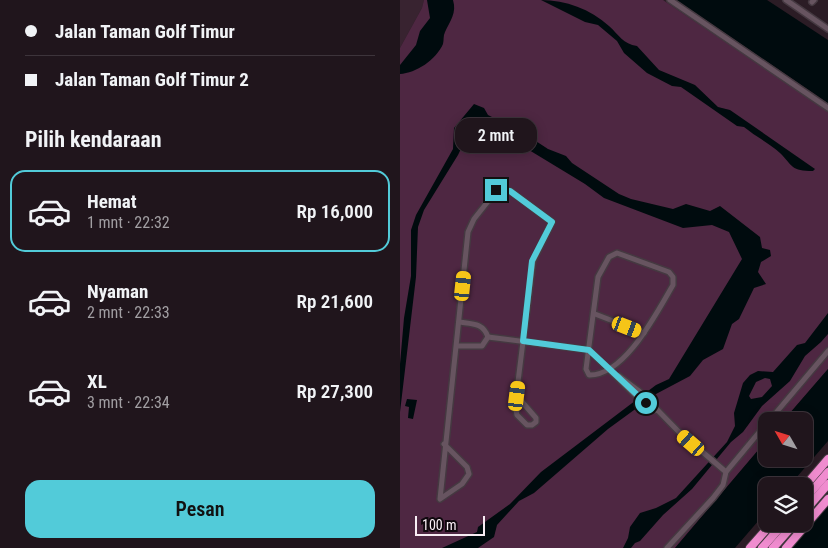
<!DOCTYPE html>
<html lang="id">
<head>
<meta charset="utf-8">
<style>
  body { margin:0; font-family:"Roboto Condensed",sans-serif; background:#2d2229; color:#f1f3f6; height:100vh; display:flex; flex-direction:column; font-size:19px; white-space:nowrap }
  * { box-sizing:border-box; margin:0 }
  p { font-size:16px; color:#a29fa3 }
  .icon { flex:none; width:28px; height:28px; fill:none; stroke:currentColor; stroke-width:2; stroke-linecap:round; stroke-linejoin:round }
  .map { position:relative; flex:1; overflow:hidden }
  .details { display:flex; flex-direction:column; background:#20151c; width:400px }
  .details>* { flex:none }
  .banner { display:grid; align-content:center; height:110px; padding:0 25px; background:#20151c }
  .needle { width:32px; rotate:309deg }
  .fabs { position:absolute; left:358px; top:412px; display:grid; gap:10px }
  .fabs a { display:grid; place-items:center; width:55px; height:55px; border-radius:10px; background:#20151c; box-shadow:0 2px 12px #0003,0 0 0 1px #3d343b; font-size:25px }
  .scale { position:absolute; left:15px; bottom:12px; width:70px; box-sizing:border-box; padding-left:5px; border:2px solid #f8edf4; border-top:0; font-size:14px; line-height:18px; white-space:nowrap; color:#f8edf4; -webkit-text-stroke:4px #0f080d; paint-order:stroke }
  .end { position:absolute; width:22px; height:22px; margin:-11px; border:6px solid #52cbd9; background:#111; box-shadow:0 0 0 2px #111 }
  .from { border-radius:50% }
  .bubble { position:absolute; height:35px; border-radius:15px; background:#20151c; box-shadow:0 2px 12px #0003,0 0 0 1px #3d343b; font-size:16px; font-weight:600; line-height:35px; text-align:center }
  .car { position:absolute; width:15px; height:30px; margin:-15px -8px; border-radius:6px; box-shadow:0 0 4px 1px #0007; background:linear-gradient(#f5c518 24%,#345 0 40%,#f5c518 0 76%,#345 0 86%,#f5c518 0) }
  .banner b { display:flex; align-items:center; gap:18px; height:48px; font-size:19px }
  .banner b+b { border-top:1px solid #3d343b }
  .banner i { width:12px; height:12px; background:#f1f3f6 }
  ul { padding:0; list-style:none }
  li { display:flex; align-items:center; gap:15px; height:82px; margin:0 10px 8px; padding:0 15px; border:2px solid transparent; border-radius:15px }
  li div { flex:1 }
  li b { display:block; font-size:19px }
  li em { font-style:normal; font-weight:600 }
  li.current { border-color:#52cbd9 }
  li>.icon { width:45px; height:45px; stroke-width:1.5 }
  h2 { padding:0 25px; font-size:22px; line-height:60px }
  .primary-button { display:flex; gap:10px; margin-top:auto; padding:10px 25px }
  .primary-button a { flex:1; height:58px; border-radius:15px; background:#52cbd9; color:#111; font-size:20px; font-weight:600; line-height:58px; text-align:center }
  main { display:flex; flex:1; min-height:0 }
  .map>svg:first-child { display:block }
</style>
</head>
<body>
<main>
<section class="details">
<div class="banner">
<b><i class="from"></i>Jalan Taman Golf Timur</b>
<b><i></i>Jalan Taman Golf Timur 2</b>
</div>
<h2>Pilih kendaraan</h2>
<ul>
<li class="current"><svg class="icon" aria-label="car" viewBox="0 0 24 24"><path d="M5 17H2v-5l4-1 3-4h7l3 4 3 1v5h-3M9 17h6M6 11h13"/><circle cx="7" cy="17" r="2"/><circle cx="17" cy="17" r="2"/></svg><div><b>Hemat</b><p>1 mnt · 22:32</p></div><em>Rp 16,000</em></li>
<li><svg class="icon" aria-label="car" viewBox="0 0 24 24"><path d="M5 17H2v-5l4-1 3-4h7l3 4 3 1v5h-3M9 17h6M6 11h13"/><circle cx="7" cy="17" r="2"/><circle cx="17" cy="17" r="2"/></svg><div><b>Nyaman</b><p>2 mnt · 22:33</p></div><em>Rp 21,600</em></li>
<li><svg class="icon" aria-label="car" viewBox="0 0 24 24"><path d="M5 17H2v-5l4-1 3-4h7l3 4 3 1v5h-3M9 17h6M6 11h13"/><circle cx="7" cy="17" r="2"/><circle cx="17" cy="17" r="2"/></svg><div><b>XL</b><p>3 mnt · 22:34</p></div><em>Rp 27,300</em></li>
</ul>
<div class="primary-button"><a>Pesan</a></div>
</section>
<div class="map">
<svg width="428" height="548" viewBox="0 0 428 548">
  <rect width="100%" height="100%" fill="#2b1c25"/>
  <path fill="#382330" d="M 0,0 L 24,0 L 22,8 L 0,48 Z"/>
  <path fill="#4e2742" d="M 24,0 L 263,0 L 428,111 L 428,369 L 383,421 L 366,421 L 366,441 L 275,548 L 0,548 L 0,48 L 22,8 Z"/>
  <g fill="#000b0e" fill-rule="evenodd">
    <path d="M 27,0 L 53,0 C 57,13 50,21 45,32 C 43,36 44,40 43,44 C 36,60 16,73 0,74 L 0,65 L 16,45 L 20,31 L 30,18 Z"/>
    <path d="M 141,0 C 166,0 190,9 209,26 C 219,35 223,44 237,46 L 259,70 L 295,85 L 318,107 L 330,110 L 415,169 L 413,171 C 391,171 393,166 380,153 C 370,144 355,136 344,127 L 337,126 L 281,87 L 272,86 L 247,73 L 224,53 L 217,41 L 198,25 L 185,22 Z"/>
    <path d="M 276,0 L 367,0 L 428,40 L 428,103 Z"/>
    <path d="M 74,104 L 84,108 L 88,115 L 122,132 L 148,149 L 166,156 L 172,163 L 219,194 L 231,199 L 273,209 L 286,204 L 310,211 L 320,206 L 360,237 L 362,248 L 370,250 L 371,256 L 361,262 L 358,272 L 366,284 L 354,288 L 339,319 L 332,324 L 323,349 L 303,360 L 290,376 L 256,394 L 208,429 L 134,493 L 119,501 L 97,525 L 94,537 L 78,548 L 42,548 L 77,532 L 78,527 L 110,504 L 141,472 L 256,385 L 269,379 L 342,259 L 329,232 L 312,225 L 283,228 L 204,198 L 185,184 L 88,125 L 67,136 L 58,155 L 24,210 L 18,227 L 16,277 L 0,412 L 0,364 L 4,318 L 11,276 L 11,230 L 16,215 L 53,149 L 54,128 Z"/>
    <path d="M 428,313 L 428,334 L 421,342 L 405,356 L 390,381 L 362,406 L 343,432 L 331,442 L 292,489 L 263,515 L 240,541 L 235,543 L 231,548 L 223,548 L 228,538 L 230,527 L 240,513 L 256,508 L 276,498 L 327,442 L 335,426 L 334,413 L 343,383 L 350,375 L 358,371 L 373,372 L 397,345 L 405,343 ZM 365,378 L 370,379 L 372,386 L 362,397 L 351,399 L 349,396 L 356,382 Z"/>
    <path d="M 428,369 L 428,441 L 389,486 L 366,486 L 366,512 L 335,548 L 275,548 L 366,441 L 366,459 L 404,459 L 404,421 L 383,421 Z"/>
    <path d="M 7,399 L 17,400 L 13,419 L 8,418 L 9,407 L 5,406 Z"/>
    <path d="M 428,501 L 428,548 L 388,548 Z"/>
  </g>
  <g fill="none" stroke-linecap="round" stroke-linejoin="round">
    <g stroke="#453941" stroke-width="8">
      <g id="minor">
        <path d="M 270,0 L 428,108"/>
        <path d="M 386,0 L 428,29"/>
        <path d="M 412,2 L 414,0"/>
        <path d="M 217,253 L 269,272 L 273,277 L 273,285 C 257,312 225,376 189,375 L 186,369 L 198,277 L 209,257 Z"/>
        <path d="M 195,314 L 244,333"/>
        <path d="M 88,337 L 189,350 L 234,394 L 256,410"/>
        <path d="M 57,346 L 82,346 L 88,337 C 83,323 73,324 59,322"/>
        <path d="M 219,376 L 239,391 L 278,431 L 326,472"/>
        <path d="M 369,421 L 428,351"/>
        <path d="M 44,444 L 67,467 L 69,474 L 62,484 L 40,499 L 68,232 L 74,219 L 97,190 L 110,191 L 152,222 L 133,261 L 115,406 L 117,415 L 127,425 L 132,425 L 136,422 L 136,418 L 117,396"/>
        <path d="M 267,548 L 313,498 L 323,485 L 326,472 L 366,424"/>
      </g>
    </g>
    <g stroke="#453941" stroke-width="10">
      <g id="highway">
        <path d="M 404,487 L 428,459"/>
        <path d="M 404,500 L 428,472"/>
        <path d="M 404,512 L 428,484"/>
        <path d="M 350,548 L 371,524"/>
        <path d="M 362,548 L 383,524"/>
        <path d="M 373,548 L 394,524"/>
        <path d="M 386,548 L 428,499"/>
      </g>
    </g>
    <use href="#minor" stroke="#675460" stroke-width="5"/>
    <use href="#highway" stroke="#f08ccf" stroke-width="8"/>
  </g>
  <g fill="none" stroke-linecap="round" stroke-linejoin="round">
    <path stroke="#52cbd9" stroke-width="6" d="M 96,190 L 110,191 L 152,222 L 132,261 L 123,341 L 189,350 L 246,403"/>
  </g>
</svg>
<div class="fabs">
<a><svg class="needle" viewBox="-14 -14 28 28"><path d="M0-13l5 13h-10z" fill="#e53935"/><path d="M0 13l5-13h-10z" fill="#a29fa3"/></svg></a>
<a><svg class="icon" aria-label="layers" viewBox="0 0 24 24"><path d="M12 4l9 5-9 5-9-5zM3 14l9 5 9-5"/></svg></a>
</div>
<div class="scale">100 m</div>
<i class="end from" style="left:246px;top:403px"></i>
<i class="end" style="left:96px;top:190px"></i>
<div class="bubble" style="left:55px;top:118px;width:82px">2 mnt</div>
<i class="car" style="left:63px;top:286px;rotate:6deg"></i>
<i class="car" style="left:227px;top:327px;rotate:111deg"></i>
<i class="car" style="left:117px;top:396px;rotate:7deg"></i>
<i class="car" style="left:291px;top:443px;rotate:311deg"></i>
</div>
</main>
</body>
</html>
